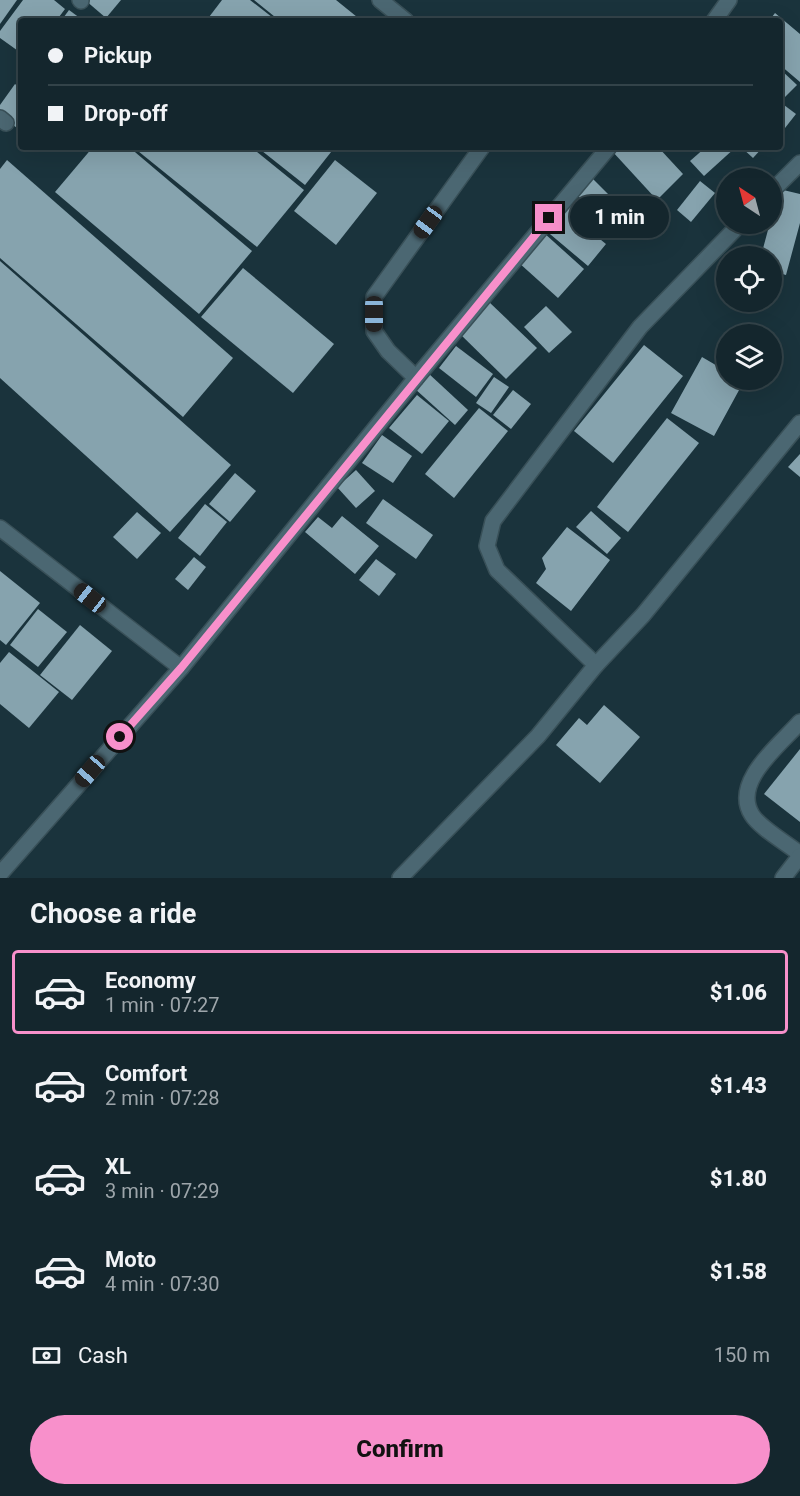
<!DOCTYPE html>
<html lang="en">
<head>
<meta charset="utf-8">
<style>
  body { margin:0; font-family:Roboto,sans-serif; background:#213239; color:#f1f3f6; height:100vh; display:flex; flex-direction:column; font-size:22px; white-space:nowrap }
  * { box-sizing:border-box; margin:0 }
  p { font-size:20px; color:#9da5aa }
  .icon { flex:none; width:33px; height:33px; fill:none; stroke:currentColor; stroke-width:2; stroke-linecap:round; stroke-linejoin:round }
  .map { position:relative; height:878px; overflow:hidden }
  .drawer { display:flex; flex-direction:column; background:#14262d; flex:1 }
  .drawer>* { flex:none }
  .guide { position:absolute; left:18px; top:18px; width:765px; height:132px; border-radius:6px; box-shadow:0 6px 24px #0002,0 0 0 2px #334349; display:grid; align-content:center; height:132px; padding:0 30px; background:#14262d }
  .needle { width:39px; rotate:324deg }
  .tools { position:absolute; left:716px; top:168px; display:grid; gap:12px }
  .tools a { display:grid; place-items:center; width:66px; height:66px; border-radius:50%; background:#14262d; box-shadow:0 6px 24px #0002,0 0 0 2px #334349; font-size:30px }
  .end { position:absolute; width:27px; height:27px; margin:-14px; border:8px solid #f890cb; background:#111; box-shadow:0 0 0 3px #111 }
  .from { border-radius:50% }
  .bubble { position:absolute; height:42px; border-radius:21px; background:#14262d; box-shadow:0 6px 24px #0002,0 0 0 2px #334349; font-size:20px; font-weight:800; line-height:42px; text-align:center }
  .car { position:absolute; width:18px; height:36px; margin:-18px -9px; border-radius:8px; box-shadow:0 0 4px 2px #0007; background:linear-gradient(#222 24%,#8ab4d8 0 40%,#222 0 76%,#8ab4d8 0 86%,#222 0) }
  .guide b { display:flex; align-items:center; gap:21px; height:57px; font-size:22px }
  .guide b+b { border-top:2px solid #334349 }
  .guide i { width:15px; height:15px; background:#f1f3f6 }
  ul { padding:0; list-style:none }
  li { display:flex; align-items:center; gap:18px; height:84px; margin:0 12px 9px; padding:0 18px; border:3px solid transparent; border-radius:6px }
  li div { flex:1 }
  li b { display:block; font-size:22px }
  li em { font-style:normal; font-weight:800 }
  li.selected { border-color:#f890cb }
  li>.icon { width:54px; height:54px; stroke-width:1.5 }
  h2 { padding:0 30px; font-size:27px; line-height:72px }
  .pay { display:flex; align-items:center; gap:15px; height:66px; padding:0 30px; font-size:22px }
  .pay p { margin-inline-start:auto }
  .primary-button { display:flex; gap:12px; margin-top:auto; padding:12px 30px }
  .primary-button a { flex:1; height:69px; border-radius:36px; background:#f890cb; color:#111; font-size:24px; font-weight:800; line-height:69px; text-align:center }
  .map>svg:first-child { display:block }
</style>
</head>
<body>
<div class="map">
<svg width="800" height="878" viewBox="0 0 800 878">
  <rect width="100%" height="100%" fill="#1a333c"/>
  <g fill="#86a3ae">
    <path d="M 0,0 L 17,0 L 0,24 Z"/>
    <path d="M 23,0 L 54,0 L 65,9 L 56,21 L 21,21 L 21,53 L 0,38 L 0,31 Z"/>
    <path d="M 85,0 L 121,0 L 106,18 Z"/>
    <path d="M 222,0 L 250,0 L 277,21 L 206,21 Z"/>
    <path d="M 254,0 L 336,0 L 362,21 L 280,21 Z"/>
    <path d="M 69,10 L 84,21 L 61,21 Z"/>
    <path d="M 775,13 L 800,34 L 800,82 L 780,65 L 780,21 L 769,21 Z"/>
    <path d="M 780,69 L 797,85 L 782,100 L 780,97 Z"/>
    <path d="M 15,84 L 21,89 L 21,131 L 0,115 L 0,105 Z"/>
    <path d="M 780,102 L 796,114 L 785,128 L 780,124 Z"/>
    <path d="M 93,147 L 129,147 L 252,251 L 199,314 L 55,192 Z"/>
    <path d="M 133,147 L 251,147 L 304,190 L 257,247 Z"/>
    <path d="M 257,147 L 335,147 L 305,185 Z"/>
    <path d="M 616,147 L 658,147 L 683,174 L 657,200 L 612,151 Z"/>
    <path d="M 706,147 L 736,147 L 704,176 L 690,161 Z"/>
    <path d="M 741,147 L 763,147 L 753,158 Z"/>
    <path d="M 7,160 L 233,358 L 183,417 L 0,258 L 0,169 Z"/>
    <path d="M 335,160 L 377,193 L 336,245 L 294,211 Z"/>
    <path d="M 591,177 L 612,198 L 596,214 L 575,193 Z"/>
    <path d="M 700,181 L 715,193 L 691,222 L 677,210 Z"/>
    <path d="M 779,189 L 800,194 L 800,223 L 786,275 L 771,271 L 771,256 L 761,256 Z"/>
    <path d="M 571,197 L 585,208 L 575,219 L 606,244 L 588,266 L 544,229 Z"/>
    <path d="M 544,233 L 584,269 L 558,298 L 518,262 Z"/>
    <path d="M 0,261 L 231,465 L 170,532 L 0,378 Z"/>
    <path d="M 243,268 L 334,344 L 293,393 L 201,317 Z"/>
    <path d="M 488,301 L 537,348 L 506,379 L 458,332 Z"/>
    <path d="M 546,306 L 572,332 L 549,353 L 524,327 Z"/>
    <path d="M 644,345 L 683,376 L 613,463 L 574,431 Z"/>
    <path d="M 456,346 L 493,374 L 476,397 L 439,368 Z"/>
    <path d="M 702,357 L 726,371 L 726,380 L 744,381 L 714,436 L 671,413 Z"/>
    <path d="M 428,373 L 468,410 L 455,425 L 414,388 Z"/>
    <path d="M 494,377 L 509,387 L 491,413 L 476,403 Z"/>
    <path d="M 513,390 L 531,404 L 511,429 L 493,415 Z"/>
    <path d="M 417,395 L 449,421 L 422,454 L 389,428 Z"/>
    <path d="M 479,408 L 508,431 L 454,498 L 425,474 Z"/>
    <path d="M 667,418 L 699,443 L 628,532 L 597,507 Z"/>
    <path d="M 382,435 L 412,456 L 393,483 L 362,463 Z"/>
    <path d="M 800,454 L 800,477 L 788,467 Z"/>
    <path d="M 356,470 L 375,491 L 356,508 L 337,487 Z"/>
    <path d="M 235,473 L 256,491 L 230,522 L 209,504 Z"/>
    <path d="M 383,499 L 433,535 L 416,559 L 366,523 Z"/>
    <path d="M 205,504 L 227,522 L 200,556 L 178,538 Z"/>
    <path d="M 591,511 L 621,538 L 607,554 L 576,527 Z"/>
    <path d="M 137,512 L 161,533 L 137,559 L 113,537 Z"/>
    <path d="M 342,516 L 379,546 L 355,574 L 305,532 L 318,517 L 332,528 Z"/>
    <path d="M 567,527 L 610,560 L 571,611 L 536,583 L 546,569 L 542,558 Z"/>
    <path d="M 194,557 L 206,567 L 188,590 L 175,579 Z"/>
    <path d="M 376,559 L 396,574 L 379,596 L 359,580 Z"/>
    <path d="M 0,571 L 40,603 L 6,645 L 0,640 Z"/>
    <path d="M 38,609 L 67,632 L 38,667 L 10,645 Z"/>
    <path d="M 80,625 L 112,651 L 72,700 L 40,675 Z"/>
    <path d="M 9,652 L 59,692 L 29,728 L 0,704 L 0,663 Z"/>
    <path d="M 604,705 L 640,737 L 600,783 L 556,745 L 579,718 L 587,725 Z"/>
    <path d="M 800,749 L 800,822 L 764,794 Z"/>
  </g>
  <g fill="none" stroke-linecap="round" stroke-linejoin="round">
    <g stroke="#395058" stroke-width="18">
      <g id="lane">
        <path d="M 380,0 L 406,21"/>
        <path d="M 416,378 L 388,351 L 374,331 L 374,297 L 482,147"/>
      </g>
    </g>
    <g stroke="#395058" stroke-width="18">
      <g id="street">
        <path d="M 80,0 L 81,1"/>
        <path d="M 714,21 L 729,0"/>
        <path d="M 0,118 L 6,123"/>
        <path d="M 771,192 L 800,163"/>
        <path d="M 0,528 L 181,668"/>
        <path d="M 596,665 L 497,570 L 487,546 L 493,521 L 640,327 L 740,224"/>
        <path d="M 800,722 C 780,745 731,782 752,815 C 760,828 788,844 800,854"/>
        <path d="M 0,874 L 181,668 L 416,378 L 609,147"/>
        <path d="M 400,878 L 538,736 L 596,665 L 643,615 L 800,423"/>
        <path d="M 783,878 L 800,856"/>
      </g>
    </g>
    <use href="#lane" stroke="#4b6772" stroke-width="15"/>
    <use href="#street" stroke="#4b6772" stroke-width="15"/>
  </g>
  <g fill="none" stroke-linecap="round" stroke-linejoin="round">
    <path stroke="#f890cb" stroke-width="8" d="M 120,737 L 181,668 L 549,218"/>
  </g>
</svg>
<div class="tools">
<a><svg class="needle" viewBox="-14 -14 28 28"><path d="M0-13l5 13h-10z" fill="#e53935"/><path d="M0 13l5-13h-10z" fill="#9da5aa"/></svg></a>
<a><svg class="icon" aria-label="locate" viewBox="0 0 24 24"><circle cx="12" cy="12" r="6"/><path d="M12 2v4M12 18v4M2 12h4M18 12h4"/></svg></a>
<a><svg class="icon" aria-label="layers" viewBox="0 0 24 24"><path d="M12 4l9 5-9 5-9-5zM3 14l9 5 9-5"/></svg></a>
</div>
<i class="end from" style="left:120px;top:737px"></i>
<i class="end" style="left:549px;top:218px"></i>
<div class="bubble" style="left:570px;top:196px;width:99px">1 min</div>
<i class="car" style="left:428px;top:222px;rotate:216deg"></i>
<i class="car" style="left:374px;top:314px;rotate:180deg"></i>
<i class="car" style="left:90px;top:598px;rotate:308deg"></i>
<i class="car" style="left:90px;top:771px;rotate:221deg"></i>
<div class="guide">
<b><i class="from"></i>Pickup</b>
<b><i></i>Drop-off</b>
</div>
</div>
<section class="drawer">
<h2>Choose a ride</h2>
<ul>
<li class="selected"><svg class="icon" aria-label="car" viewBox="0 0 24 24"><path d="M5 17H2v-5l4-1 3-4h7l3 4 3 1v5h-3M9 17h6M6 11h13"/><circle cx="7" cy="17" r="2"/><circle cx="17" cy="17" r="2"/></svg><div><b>Economy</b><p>1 min · 07:27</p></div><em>$1.06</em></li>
<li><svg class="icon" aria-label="car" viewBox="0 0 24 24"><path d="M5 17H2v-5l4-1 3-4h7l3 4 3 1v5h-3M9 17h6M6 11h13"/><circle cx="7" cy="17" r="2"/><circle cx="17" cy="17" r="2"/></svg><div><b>Comfort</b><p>2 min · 07:28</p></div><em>$1.43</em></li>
<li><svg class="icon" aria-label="car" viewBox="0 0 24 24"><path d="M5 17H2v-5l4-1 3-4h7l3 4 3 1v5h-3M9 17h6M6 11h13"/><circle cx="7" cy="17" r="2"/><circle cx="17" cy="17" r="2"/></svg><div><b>XL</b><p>3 min · 07:29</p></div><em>$1.80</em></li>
<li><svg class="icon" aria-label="car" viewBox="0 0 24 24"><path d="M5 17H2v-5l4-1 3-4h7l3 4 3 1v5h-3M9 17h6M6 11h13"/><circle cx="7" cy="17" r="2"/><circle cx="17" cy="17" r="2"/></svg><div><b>Moto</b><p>4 min · 07:30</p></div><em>$1.58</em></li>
</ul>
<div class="pay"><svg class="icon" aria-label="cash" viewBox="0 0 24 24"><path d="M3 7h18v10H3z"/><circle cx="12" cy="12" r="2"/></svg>Cash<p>150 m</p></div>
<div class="primary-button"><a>Confirm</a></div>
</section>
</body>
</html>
